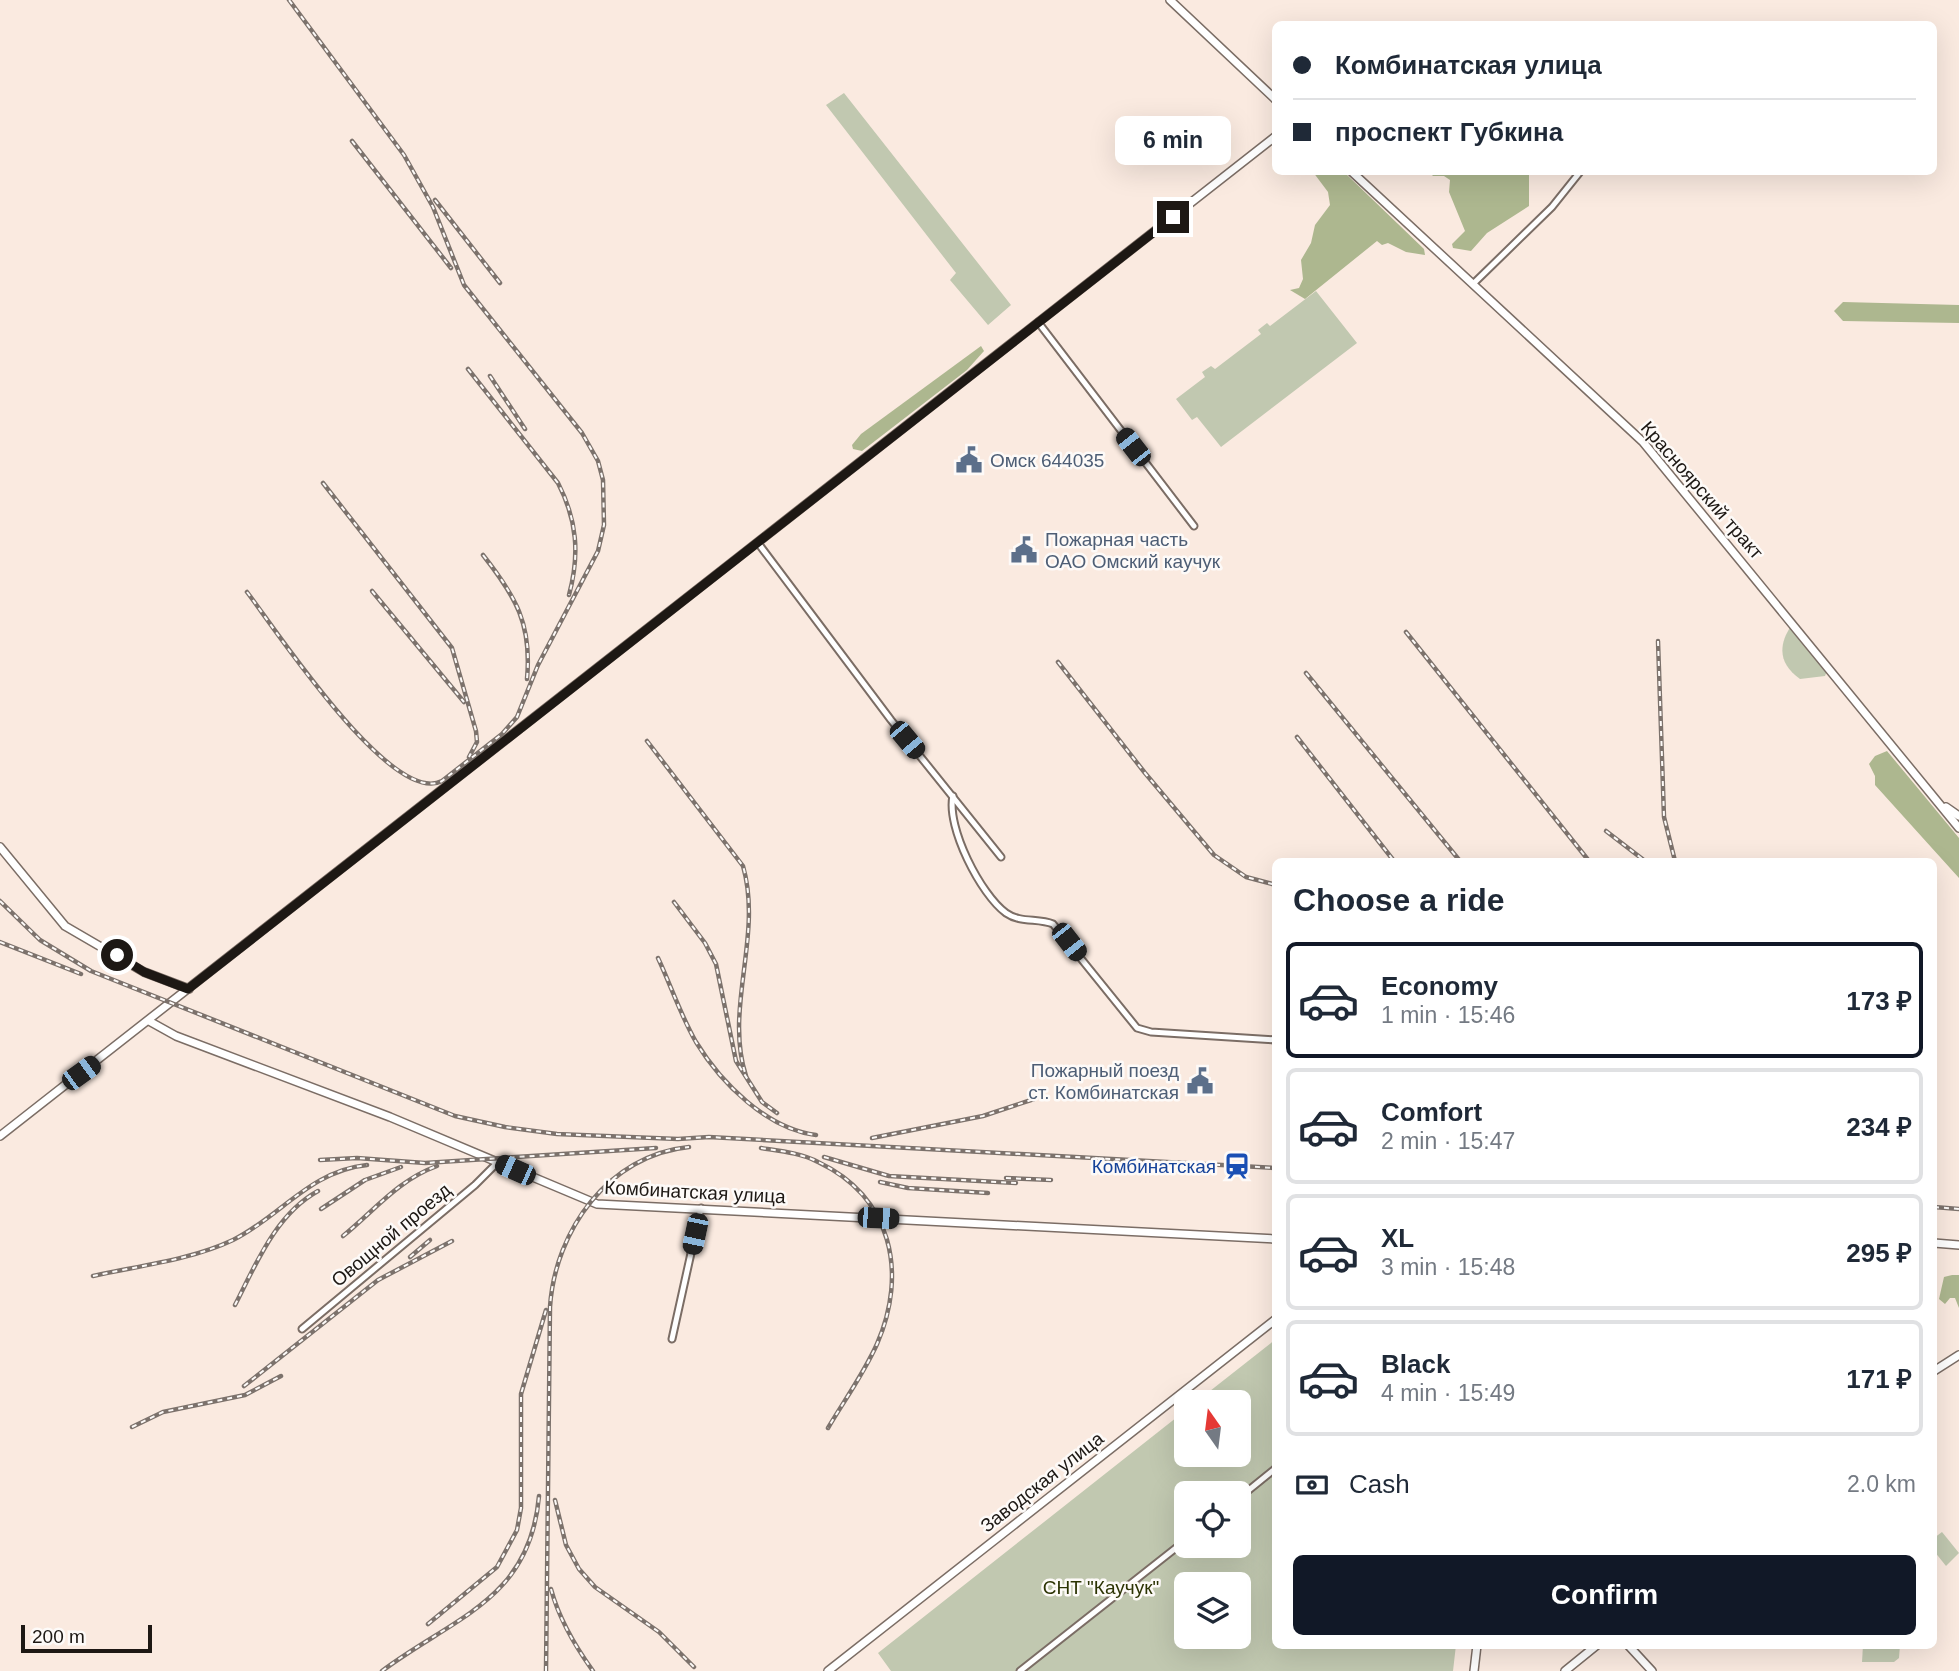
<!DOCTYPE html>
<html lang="en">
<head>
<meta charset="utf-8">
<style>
  body { margin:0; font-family:Arial,sans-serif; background:#f2f2f3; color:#1f2937; height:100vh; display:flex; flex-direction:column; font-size:26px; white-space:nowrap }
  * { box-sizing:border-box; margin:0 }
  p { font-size:23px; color:#747a83 }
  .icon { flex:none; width:38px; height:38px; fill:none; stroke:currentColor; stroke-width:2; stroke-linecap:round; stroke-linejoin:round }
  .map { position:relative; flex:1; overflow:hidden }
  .details { position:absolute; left:1272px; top:858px; width:665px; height:791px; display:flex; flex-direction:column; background:#fff; border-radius:10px; box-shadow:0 7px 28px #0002 }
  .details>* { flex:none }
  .hud { position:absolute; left:1272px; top:21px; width:665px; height:154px; border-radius:10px; box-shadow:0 7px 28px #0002; display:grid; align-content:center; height:154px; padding:0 21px; background:#fff }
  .needle { width:46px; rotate:346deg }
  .buttons { position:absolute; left:1174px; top:1390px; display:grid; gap:14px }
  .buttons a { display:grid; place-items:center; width:77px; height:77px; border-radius:10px; background:#fff; box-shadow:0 7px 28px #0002; font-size:35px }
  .scale { position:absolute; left:21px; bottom:18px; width:131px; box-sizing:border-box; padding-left:7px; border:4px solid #1d1814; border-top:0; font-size:19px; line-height:24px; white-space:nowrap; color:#1d1814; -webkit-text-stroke:5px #fdfaf8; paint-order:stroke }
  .end { position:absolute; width:32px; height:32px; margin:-16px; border:9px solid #1d1814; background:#fff; box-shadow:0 0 0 4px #fff }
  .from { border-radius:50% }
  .bubble { position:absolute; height:49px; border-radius:10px; background:#fff; box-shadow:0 7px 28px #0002; font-size:23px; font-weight:700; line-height:49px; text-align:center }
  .car { position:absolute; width:21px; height:42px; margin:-21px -10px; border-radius:9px; box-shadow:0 0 5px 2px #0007; background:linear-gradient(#222 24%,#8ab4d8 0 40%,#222 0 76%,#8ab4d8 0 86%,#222 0) }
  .hud b { display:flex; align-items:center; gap:24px; height:66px; font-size:26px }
  .hud b+b { border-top:2px solid #e0e1e3 }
  .hud i { width:18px; height:18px; background:#1f2937 }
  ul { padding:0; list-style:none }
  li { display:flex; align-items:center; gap:21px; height:116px; margin:0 14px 10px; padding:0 7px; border:4px solid #e0e1e3; border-radius:10px }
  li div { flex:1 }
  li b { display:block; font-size:26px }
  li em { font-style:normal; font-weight:700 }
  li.selected { border-color:#111827 }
  li>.icon { width:63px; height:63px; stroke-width:1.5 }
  h2 { padding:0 21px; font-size:32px; line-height:84px }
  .pay { display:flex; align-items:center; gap:18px; height:77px; padding:0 21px; font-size:26px }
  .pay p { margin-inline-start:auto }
  .action { display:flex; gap:14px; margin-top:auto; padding:14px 21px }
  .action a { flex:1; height:80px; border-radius:10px; background:#111827; color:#fff; font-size:28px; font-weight:700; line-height:80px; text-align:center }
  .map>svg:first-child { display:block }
</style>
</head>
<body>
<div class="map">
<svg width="1959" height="1671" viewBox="0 0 1959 1671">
  <rect width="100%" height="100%" fill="#faeae0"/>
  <g fill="#c1c8b0" fill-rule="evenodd">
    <path d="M 844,93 L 1011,305 L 988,325 L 950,280 L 956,273 L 826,105 Z"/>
    <path d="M 1316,291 L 1357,343 L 1221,447 L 1197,417 L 1192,420 L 1176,399 L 1205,377 L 1202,372 L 1211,366 L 1215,369 L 1261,334 L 1258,330 L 1267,323 L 1270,326 Z"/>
    <path d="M 1791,626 L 1827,671 L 1825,676 L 1800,679 C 1780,665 1777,647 1791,626 Z"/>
    <path d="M 1276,1339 L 1276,1645 L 1456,1645 L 1453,1671 L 891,1671 L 878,1653 L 1186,1410 L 1186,1454 L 1239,1454 L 1239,1402 L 1196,1402 ZM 1186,1493 L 1239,1493 L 1239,1545 L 1186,1545 ZM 1186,1584 L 1239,1584 L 1239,1636 L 1186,1636 Z"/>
    <path d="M 1942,1532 L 1959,1553 L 1946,1566 L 1934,1551 L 1934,1538 Z"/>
    <path d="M 1863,1645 L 1900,1645 L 1899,1658 L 1894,1662 L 1862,1662 Z"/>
  </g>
  <g fill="#adb78f">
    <path d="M 1313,172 L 1344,172 L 1424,249 L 1425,255 L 1406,252 L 1388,243 L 1382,245 L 1377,241 L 1305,299 L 1290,290 L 1299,288 L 1303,279 L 1301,260 L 1311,243 L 1315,225 L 1330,205 L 1328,192 Z"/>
    <path d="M 1429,172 L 1529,172 L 1529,206 L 1487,233 L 1471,251 L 1453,248 L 1452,244 L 1465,231 L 1449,192 L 1450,180 L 1444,176 L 1433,176 Z"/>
    <path d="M 1843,302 L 1959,305 L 1959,323 L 1843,321 L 1834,311 Z"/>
    <path d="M 981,346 L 984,351 L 967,370 L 862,451 L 853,449 L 852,445 L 861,434 Z"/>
    <path d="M 1887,751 L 1959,838 L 1959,878 L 1875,785 L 1875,776 L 1869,764 L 1875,756 Z"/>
    <path d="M 1952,1275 L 1959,1275 L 1959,1308 L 1955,1298 L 1950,1298 L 1945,1304 L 1939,1299 L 1944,1277 Z"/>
  </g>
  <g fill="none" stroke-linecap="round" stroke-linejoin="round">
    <g stroke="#7b6d65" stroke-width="9">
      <g id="street">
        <path d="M 1474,283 L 1552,207 L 1580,172"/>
        <path d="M 1038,322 L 1194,526"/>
        <path d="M 758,543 L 891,720 L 1001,857"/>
        <path d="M 953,796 C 946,827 981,895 1006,913 C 1020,923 1038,918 1053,924 L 1137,1028 L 1151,1032 L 1276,1040"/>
        <path d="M 302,1329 L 475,1185 L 497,1163"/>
        <path d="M 672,1339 L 701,1208"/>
        <path d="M 1239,1498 L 1276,1468"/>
        <path d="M 1020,1671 L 1186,1540"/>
      </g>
    </g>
    <g stroke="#7b6d65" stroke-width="10">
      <g id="secondary">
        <path d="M 1170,0 L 1276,100"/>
        <path d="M 1352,172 L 1643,442 L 1959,828"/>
        <path d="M 1946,807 L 1959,816"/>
        <path d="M 0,847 L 65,926 L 144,972 L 189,989"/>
        <path d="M 149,1021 L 176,1036 L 390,1117 L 597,1204 L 1276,1239"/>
        <path d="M 0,1136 L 1276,136"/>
        <path d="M 1934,1243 L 1959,1245"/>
        <path d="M 1934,1371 L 1959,1355"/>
        <path d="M 1628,1645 L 1652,1671"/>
        <path d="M 828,1671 L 1276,1319"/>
        <path d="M 1474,1671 L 1477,1645"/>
        <path d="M 1565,1671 L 1597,1645"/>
      </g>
    </g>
    <use href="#street" stroke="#fff" stroke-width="5"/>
    <use href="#secondary" stroke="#fff" stroke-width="7"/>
    <g stroke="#7c726c" stroke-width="4.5">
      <g id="rail">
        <path d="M 352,141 L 451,268"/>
        <path d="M 435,200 L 500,283"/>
        <path d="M 468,369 L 558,483 C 577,520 580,554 569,595"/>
        <path d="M 490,376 L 525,429"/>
        <path d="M 323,483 L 452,648 L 476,731 L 477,742 L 469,757"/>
        <path d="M 483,555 C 516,597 532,624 527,679"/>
        <path d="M 372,591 L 464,702"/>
        <path d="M 247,592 C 276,630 392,807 442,781 L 502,734 L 517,717 L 538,665 L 598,551 L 604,525 L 603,480 L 598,461 L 582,433 L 464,285 L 433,207 L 404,155 L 289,0"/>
        <path d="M 1406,632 L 1589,861"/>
        <path d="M 1658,641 L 1664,817 L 1675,861"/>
        <path d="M 1058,662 L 1145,773 L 1214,855 L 1246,877 L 1276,885"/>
        <path d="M 1306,673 L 1460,861"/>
        <path d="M 1297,737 L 1394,861"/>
        <path d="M 647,741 L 743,866 C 763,936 724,1008 746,1076"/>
        <path d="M 1606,831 L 1645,861"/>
        <path d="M 0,901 L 40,940 L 91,971 L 455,1116 L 505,1127 L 557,1134 L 678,1139 L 709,1137 L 1276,1168"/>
        <path d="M 674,902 L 705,943 L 716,964 L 736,1061 L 762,1102 L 777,1113"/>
        <path d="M 0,942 L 81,974"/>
        <path d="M 658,958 C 671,986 681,1016 696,1042 C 721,1083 767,1129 816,1135"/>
        <path d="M 872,1138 L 983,1116 L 1034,1099"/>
        <path d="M 761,1148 C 780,1151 801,1153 818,1162 C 892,1197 908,1273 877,1344 C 864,1373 844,1401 828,1428"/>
        <path d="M 824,1157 L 889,1176 L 1016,1183"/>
        <path d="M 320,1160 L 357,1158 L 425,1163 L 656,1148"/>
        <path d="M 1006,1178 L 1051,1180"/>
        <path d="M 880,1182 L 908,1188 L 988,1193"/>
        <path d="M 1934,1207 L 1959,1209"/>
        <path d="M 321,1209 L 365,1180 L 401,1167"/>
        <path d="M 343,1236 C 374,1211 398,1180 437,1166"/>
        <path d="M 410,1257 L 430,1240"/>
        <path d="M 93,1276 C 138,1266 191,1260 233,1240 C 281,1216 310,1171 367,1165"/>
        <path d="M 235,1305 C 256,1264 276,1214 318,1191"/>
        <path d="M 244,1386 L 378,1280 L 452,1241"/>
        <path d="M 132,1427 L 163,1412 L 245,1395 L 281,1376"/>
        <path d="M 555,1500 L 566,1545 L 579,1569 L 595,1587 L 659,1632 L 694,1667"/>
        <path d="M 551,1589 C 559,1619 575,1646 593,1671"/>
        <path d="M 428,1624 L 497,1567 L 517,1530 L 521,1508 L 521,1394 L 546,1310"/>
        <path d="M 382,1671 C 454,1617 530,1600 539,1496"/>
        <path d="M 546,1671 L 550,1307 C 555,1230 609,1155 689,1147"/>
      </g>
    </g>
    <use href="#rail" stroke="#fdfaf8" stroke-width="2" stroke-dasharray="5" stroke-linecap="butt"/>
  </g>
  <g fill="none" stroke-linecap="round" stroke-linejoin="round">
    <path stroke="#1d1814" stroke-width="9" d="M 117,955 L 144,972 L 188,989 L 1173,217"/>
  </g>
  <defs>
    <g id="civic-bare" transform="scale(2.1)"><path d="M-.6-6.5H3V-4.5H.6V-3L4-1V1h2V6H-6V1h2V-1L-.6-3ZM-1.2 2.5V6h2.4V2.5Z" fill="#5c6f8a" stroke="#fdfaf8" stroke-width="2.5" paint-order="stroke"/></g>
    <g id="station-bare" transform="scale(2.1)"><path d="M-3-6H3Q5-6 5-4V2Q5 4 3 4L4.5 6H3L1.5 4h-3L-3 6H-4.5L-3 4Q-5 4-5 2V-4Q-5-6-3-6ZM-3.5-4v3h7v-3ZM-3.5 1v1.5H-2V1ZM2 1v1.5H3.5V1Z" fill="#1a4fb4" stroke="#fdfaf8" stroke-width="2.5" paint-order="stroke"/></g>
  </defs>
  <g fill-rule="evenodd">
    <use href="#civic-bare" x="969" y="460"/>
    <use href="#civic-bare" x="1024" y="550"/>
    <use href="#civic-bare" x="1200" y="1081"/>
    <use href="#station-bare" x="1237" y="1166"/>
  </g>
  <g text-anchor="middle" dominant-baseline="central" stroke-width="5" stroke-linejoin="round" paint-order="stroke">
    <g font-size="19" fill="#4e5e75" stroke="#fdfaf8" text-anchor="start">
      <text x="990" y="460">Омск 644035</text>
      <text x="1045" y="539">Пожарная часть<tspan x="1045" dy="22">ОАО Омский каучук</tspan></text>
      <text x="1179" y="1070" text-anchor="end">Пожарный поезд<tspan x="1179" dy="22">ст. Комбинатская</tspan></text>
    </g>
    <g font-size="19" fill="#1d1814" stroke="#fdfaf8">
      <text transform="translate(1702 490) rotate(49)">Красноярский тракт</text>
      <text transform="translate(695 1192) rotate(3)">Комбинатская улица</text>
      <text transform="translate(391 1235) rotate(-40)">Овощной проезд</text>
      <text transform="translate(1042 1482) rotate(-38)">Заводская улица</text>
    </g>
    <g font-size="19" fill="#164399" stroke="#fdfaf8" text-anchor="end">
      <text x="1216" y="1166">Комбинатская</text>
    </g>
    <g font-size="19" fill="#2c3404" stroke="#fdfaf8">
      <text x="1101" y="1587">СНТ "Каучук"</text>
    </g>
  </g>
</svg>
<div class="buttons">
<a><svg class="needle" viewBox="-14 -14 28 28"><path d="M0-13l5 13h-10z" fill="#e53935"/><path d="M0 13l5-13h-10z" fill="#747a83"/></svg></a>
<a><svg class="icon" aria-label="locate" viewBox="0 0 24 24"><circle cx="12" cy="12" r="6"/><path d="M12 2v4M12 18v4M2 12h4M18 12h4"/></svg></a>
<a><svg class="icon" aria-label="layers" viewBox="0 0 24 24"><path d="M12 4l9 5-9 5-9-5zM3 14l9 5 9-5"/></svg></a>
</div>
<div class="scale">200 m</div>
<i class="end from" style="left:117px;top:955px"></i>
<i class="end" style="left:1173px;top:217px"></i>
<div class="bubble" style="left:1115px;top:116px;width:116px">6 min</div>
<i class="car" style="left:1133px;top:447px;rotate:322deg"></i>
<i class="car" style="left:907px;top:740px;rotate:140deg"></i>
<i class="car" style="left:1069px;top:942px;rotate:142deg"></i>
<i class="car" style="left:81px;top:1073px;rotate:54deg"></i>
<i class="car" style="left:515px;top:1170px;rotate:294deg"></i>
<i class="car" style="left:878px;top:1218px;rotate:93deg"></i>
<i class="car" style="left:695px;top:1234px;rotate:192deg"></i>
<div class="hud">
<b><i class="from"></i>Комбинатская улица</b>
<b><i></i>проспект Губкина</b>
</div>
<section class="details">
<h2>Choose a ride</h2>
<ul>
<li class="selected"><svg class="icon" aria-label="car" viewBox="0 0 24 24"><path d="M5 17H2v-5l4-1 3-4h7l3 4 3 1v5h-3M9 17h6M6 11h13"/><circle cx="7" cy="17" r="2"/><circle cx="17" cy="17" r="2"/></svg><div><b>Economy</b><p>1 min · 15:46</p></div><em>173 ₽</em></li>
<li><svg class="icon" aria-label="car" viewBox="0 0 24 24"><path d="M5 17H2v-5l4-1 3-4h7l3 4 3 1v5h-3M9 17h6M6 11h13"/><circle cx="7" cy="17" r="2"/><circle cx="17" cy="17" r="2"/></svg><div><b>Comfort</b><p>2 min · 15:47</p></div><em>234 ₽</em></li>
<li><svg class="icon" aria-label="car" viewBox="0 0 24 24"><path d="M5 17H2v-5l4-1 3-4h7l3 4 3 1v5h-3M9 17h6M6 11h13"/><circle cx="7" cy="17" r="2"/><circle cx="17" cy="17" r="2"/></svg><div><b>XL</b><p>3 min · 15:48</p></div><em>295 ₽</em></li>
<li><svg class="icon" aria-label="car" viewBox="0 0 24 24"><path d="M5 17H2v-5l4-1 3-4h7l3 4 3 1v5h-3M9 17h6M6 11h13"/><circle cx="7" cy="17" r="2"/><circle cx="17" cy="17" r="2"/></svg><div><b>Black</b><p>4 min · 15:49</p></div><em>171 ₽</em></li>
</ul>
<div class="pay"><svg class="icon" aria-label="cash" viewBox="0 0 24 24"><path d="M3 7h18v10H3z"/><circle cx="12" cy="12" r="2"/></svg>Cash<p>2.0 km</p></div>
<div class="action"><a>Confirm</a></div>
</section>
</div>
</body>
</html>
